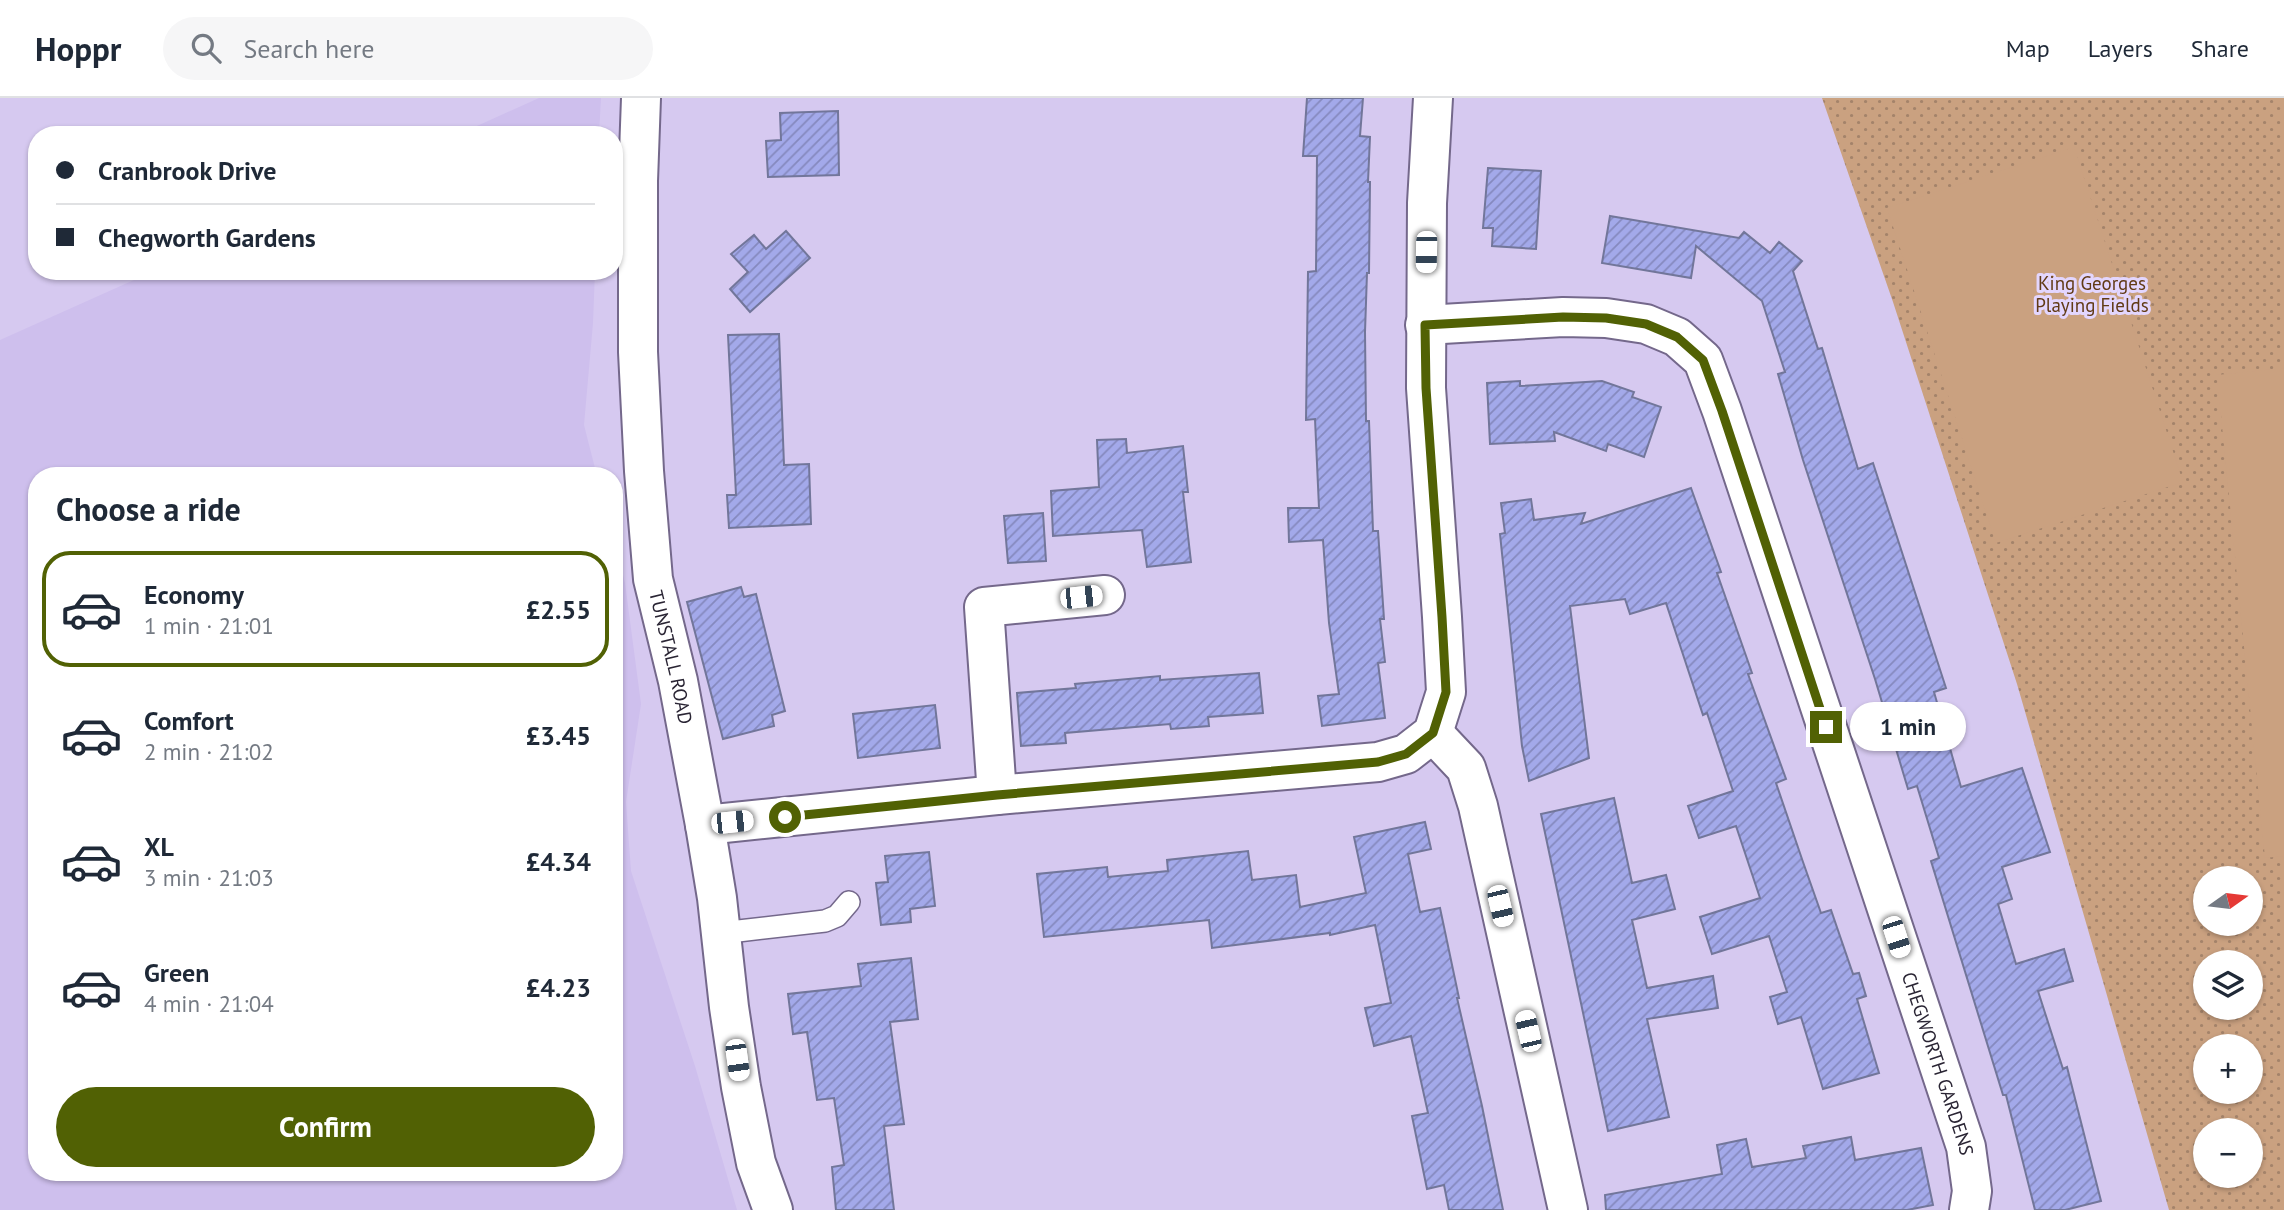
<!DOCTYPE html>
<html lang="en">
<head>
<meta charset="utf-8">
<style>
  body { margin:0; font-family:"PT Sans",sans-serif; background:#f6f6f7; color:#1f2937; height:100vh; display:flex; flex-direction:column; font-size:26px; white-space:nowrap }
  * { box-sizing:border-box; margin:0 }
  p { font-size:23px; color:#747a83 }
  .icon { flex:none; width:38px; height:38px; fill:none; stroke:currentColor; stroke-width:2; stroke-linecap:round; stroke-linejoin:round }
  .map { position:relative; flex:1; overflow:hidden }
  .side { position:absolute; left:28px; top:369px; width:595px; height:714px; display:flex; flex-direction:column; background:#fff; border-radius:28px; box-shadow:0 2px 5px #0004 }
  .side>* { flex:none }
  .guide { position:absolute; left:28px; top:28px; width:595px; height:154px; border-radius:28px; box-shadow:0 2px 5px #0004; display:grid; align-content:center; height:154px; padding:0 28px; background:#fff }
  .needle { width:46px; rotate:76deg }
  .tools { position:absolute; left:2193px; top:768px; display:grid; gap:14px }
  .tools a { display:grid; place-items:center; width:70px; height:70px; border-radius:50%; background:#fff; box-shadow:0 2px 5px #0004; font-size:35px }
  .end { position:absolute; width:32px; height:32px; margin:-16px; border:9px solid #516104; background:#fff; box-shadow:0 0 0 4px #fff }
  .from { border-radius:50% }
  .bubble { position:absolute; height:49px; border-radius:24px; background:#fff; box-shadow:0 2px 5px #0004; font-size:23px; font-weight:700; line-height:49px; text-align:center }
  .car { position:absolute; width:21px; height:42px; margin:-21px -10px; border-radius:9px; box-shadow:0 0 5px 2px #0007; background:linear-gradient(#fff 24%,#345 0 40%,#fff 0 76%,#345 0 86%,#fff 0) }
  .guide b { display:flex; align-items:center; gap:24px; height:66px; font-size:26px }
  .guide b+b { border-top:2px solid #e0e1e3 }
  .guide i { width:18px; height:18px; background:#1f2937 }
  ul { padding:0; list-style:none }
  li { display:flex; align-items:center; gap:21px; height:116px; margin:0 14px 10px; padding:0 14px; border:4px solid transparent; border-radius:28px }
  li div { flex:1 }
  li b { display:block; font-size:26px }
  li em { font-style:normal; font-weight:700 }
  li.selected { border-color:#516104 }
  li>.icon { width:63px; height:63px; stroke-width:1.5 }
  h2 { padding:0 28px; font-size:32px; line-height:84px }
  .action { display:flex; gap:14px; margin-top:auto; padding:14px 28px }
  .action a { flex:1; height:80px; border-radius:42px; background:#516104; color:#fff; font-size:28px; font-weight:700; line-height:80px; text-align:center }
  header { display:flex; align-items:center; gap:42px; box-sizing:border-box; height:98px; padding:0 35px; background:#fff; border-bottom:2px solid #e0e1e3 }
  header strong { font-size:33px }
  nav { display:flex; gap:38px; margin-inline-start:auto; font-size:24px }
  .search { width:490px; height:63px; background:#f6f6f7; display:flex; align-items:center; gap:18px; box-sizing:border-box; padding:0 24px; border-radius:38px; color:#747a83; font-size:26px }
  .map>svg:first-child { display:block }
</style>
</head>
<body>
<header>
<strong>Hoppr</strong>
<div class="search"><svg class="icon" aria-label="search" viewBox="0 0 24 24"><circle cx="10" cy="10" r="6"/><path d="M15 15l6 6"/></svg>Search here</div>
<nav><a>Map</a><a>Layers</a><a>Share</a></nav>
</header>
<div class="map">
<svg width="2284" height="1112" viewBox="0 0 2284 1112">
  <defs>
    <pattern id="grass-dots" width="8" height="8" patternUnits="userSpaceOnUse" patternTransform="scale(1.75)"><rect width="8" height="8" fill="#caa180"/><path d="M2 2h.1M6 6h.1" fill="none" stroke="#a4836a" stroke-width="1.8" stroke-linecap="round"/></pattern>
    <pattern id="building-hatch" width="6" height="6" patternUnits="userSpaceOnUse" patternTransform="scale(1.75)"><rect width="6" height="6" fill="#a3a9ea"/><path d="M-1 1l2-2M0 6l6-6M5 7l2-2" fill="none" stroke="#8589be"/></pattern>
  </defs>
  <rect width="100%" height="100%" fill="#d6c9f0"/>
  <g fill="#cebfed">
    <path d="M 539,0 L 601,0 L 599,37 L 457,37 Z"/>
    <path d="M 154,173 L 595,173 L 593,225 L 584,327 L 597,378 L 37,378 L 37,1074 L 614,1074 L 614,443 L 625,485 L 641,606 L 626,704 L 631,773 L 695,968 L 737,1112 L 0,1112 L 0,242 Z"/>
  </g>
  <path fill="url(#grass-dots)" fill-rule="evenodd" d="M 1822,0 L 2284,0 L 2284,1112 L 2169,1112 L 2017,586 L 1893,204 ZM 2205,780 L 2250,780 L 2250,826 L 2205,826 ZM 2205,864 L 2250,864 L 2250,910 L 2205,910 ZM 2205,948 L 2250,948 L 2250,994 L 2205,994 ZM 2205,1032 L 2250,1032 L 2250,1078 L 2205,1078 Z"/>
  <g fill="#caa180">
    <path d="M 2074,49 L 2183,384 L 1996,445 L 1887,110 Z"/>
    <path d="M 2284,270 L 2284,758 L 2265,760 L 2217,277 Z"/>
  </g>
  <g fill="url(#building-hatch)" stroke="#72769a" stroke-width="2">
    <path d="M 1307,0 L 1363,0 L 1360,38 L 1370,39 L 1368,84 L 1370,84 L 1369,175 L 1367,175 L 1365,234 L 1366,323 L 1369,323 L 1373,433 L 1378,433 L 1384,521 L 1380,521 L 1385,564 L 1378,565 L 1385,620 L 1322,628 L 1318,598 L 1339,596 L 1329,525 L 1323,442 L 1289,444 L 1288,410 L 1319,410 L 1315,321 L 1306,322 L 1308,174 L 1316,173 L 1317,58 L 1303,58 Z"/>
    <path d="M 838,13 L 839,77 L 768,79 L 766,43 L 781,42 L 780,15 Z"/>
    <path d="M 1488,70 L 1541,73 L 1536,151 L 1492,148 L 1493,130 L 1483,130 Z"/>
    <path d="M 1610,118 L 1739,140 L 1744,134 L 1770,155 L 1779,144 L 1802,163 L 1793,173 L 1818,251 L 1822,250 L 1858,371 L 1873,365 L 1946,590 L 1934,594 L 1961,689 L 2022,670 L 2050,754 L 2002,769 L 2012,801 L 1998,806 L 2016,866 L 2064,851 L 2073,883 L 2038,893 L 2063,971 L 2067,969 L 2101,1103 L 2065,1112 L 2035,1112 L 2006,997 L 2003,997 L 1931,763 L 1939,760 L 1917,688 L 1908,691 L 1875,581 L 1803,362 L 1778,276 L 1785,274 L 1762,203 L 1696,148 L 1691,180 L 1602,165 Z"/>
    <path d="M 786,133 L 810,160 L 750,214 L 730,191 L 748,174 L 731,156 L 754,137 L 766,151 Z"/>
    <path d="M 779,236 L 784,367 L 809,366 L 811,426 L 729,430 L 727,397 L 736,397 L 728,237 Z"/>
    <path d="M 1520,283 L 1520,288 L 1602,283 L 1634,294 L 1632,299 L 1661,309 L 1644,359 L 1608,346 L 1606,353 L 1554,334 L 1555,343 L 1490,346 L 1487,285 Z"/>
    <path d="M 1126,341 L 1127,355 L 1183,348 L 1188,394 L 1183,394 L 1191,464 L 1147,469 L 1142,432 L 1053,438 L 1051,393 L 1099,389 L 1097,342 Z"/>
    <path d="M 1691,390 L 1721,474 L 1717,475 L 1752,575 L 1748,576 L 1786,681 L 1776,685 L 1803,764 L 1821,815 L 1831,812 L 1853,876 L 1859,875 L 1866,898 L 1857,901 L 1879,975 L 1823,991 L 1801,919 L 1778,926 L 1770,899 L 1787,894 L 1769,838 L 1712,856 L 1700,819 L 1760,800 L 1736,728 L 1699,740 L 1688,708 L 1733,693 L 1707,615 L 1703,617 L 1666,505 L 1630,516 L 1625,501 L 1570,508 L 1589,660 L 1529,683 L 1522,648 L 1500,436 L 1505,435 L 1501,405 L 1531,401 L 1534,422 L 1585,415 L 1581,426 Z"/>
    <path d="M 1043,415 L 1046,463 L 1008,465 L 1004,418 Z"/>
    <path d="M 741,489 L 744,499 L 756,496 L 785,613 L 772,617 L 774,628 L 723,641 L 687,504 Z"/>
    <path d="M 1259,575 L 1263,615 L 1208,619 L 1209,628 L 1171,631 L 1170,626 L 1065,635 L 1066,645 L 1021,648 L 1017,595 L 1076,590 L 1075,586 L 1160,578 L 1160,582 Z"/>
    <path d="M 935,607 L 940,650 L 858,660 L 853,616 Z"/>
    <path d="M 1614,700 L 1632,785 L 1666,777 L 1675,811 L 1632,822 L 1647,890 L 1713,878 L 1718,910 L 1647,921 L 1669,1019 L 1608,1033 L 1541,716 Z"/>
    <path d="M 1425,724 L 1431,751 L 1408,756 L 1420,814 L 1440,810 L 1459,900 L 1457,900 L 1482,1008 L 1503,1112 L 1449,1112 L 1444,1087 L 1427,1091 L 1412,1018 L 1428,1015 L 1411,938 L 1374,948 L 1365,910 L 1391,905 L 1375,827 L 1330,837 L 1330,835 L 1212,850 L 1209,822 L 1044,839 L 1037,776 L 1107,769 L 1108,779 L 1168,773 L 1167,762 L 1248,753 L 1252,782 L 1296,777 L 1300,809 L 1366,795 L 1354,739 Z"/>
    <path d="M 929,754 L 935,808 L 910,811 L 911,824 L 881,827 L 876,785 L 888,784 L 885,758 Z"/>
    <path d="M 911,860 L 918,921 L 890,924 L 904,1026 L 884,1028 L 894,1112 L 836,1112 L 832,1069 L 844,1067 L 834,1000 L 817,1002 L 807,934 L 793,936 L 788,896 L 861,888 L 858,866 Z"/>
    <path d="M 1851,1039 L 1855,1062 L 1921,1050 L 1933,1107 L 1907,1112 L 1606,1112 L 1605,1097 L 1722,1076 L 1717,1047 L 1746,1041 L 1752,1069 L 1806,1060 L 1803,1048 Z"/>
  </g>
  <g fill="none" stroke-linecap="round" stroke-linejoin="round">
    <g stroke="#74688b" stroke-width="24">
      <path id="service" d="M 721,835 L 825,823 L 837,818 L 849,804"/>
    </g>
    <g stroke="#74688b" stroke-width="42">
      <g id="minor">
        <path id="s1" d="M 1425,227 L 1563,219 L 1606,220 L 1646,226 L 1677,239 L 1703,262 L 1722,313 L 1966,1049 L 1972,1093 L 1969,1112"/>
        <path d="M 1433,635 L 1466,670 L 1478,708 L 1568,1112"/>
        <path d="M 997,697 L 984,509 L 1105,497"/>
        <path d="M 705,727 L 997,697 L 1378,664 L 1406,656 L 1433,635 L 1446,594 L 1442,519 L 1426,290 L 1427,105 L 1433,0"/>
      </g>
    </g>
    <g stroke="#74688b" stroke-width="42">
      <g id="tertiary">
        <path id="s2" d="M 641,0 L 638,83 L 638,254 L 644,373 L 653,481 L 678,583 L 705,727 L 717,800 L 729,909 L 741,989 L 756,1065 L 773,1112"/>
      </g>
    </g>
    <use href="#service" stroke="#fff" stroke-width="21"/>
    <use href="#minor" stroke="#fff" stroke-width="38"/>
    <use href="#tertiary" stroke="#fff" stroke-width="38"/>
  </g>
  <g fill="none" stroke-linecap="round" stroke-linejoin="round">
    <path stroke="#516104" stroke-width="9" d="M 785,719 L 997,697 L 1378,664 L 1406,656 L 1433,635 L 1446,594 L 1442,519 L 1426,290 L 1425,227 L 1563,219 L 1606,220 L 1646,226 L 1677,239 L 1703,262 L 1722,313 L 1826,629"/>
  </g>
  <g text-anchor="middle" dominant-baseline="central" stroke-width="6" stroke-linejoin="round" paint-order="stroke">
    <g font-size="19" fill="#613a15" stroke="#e3d6fe">
      <text x="2092" y="185">King Georges<tspan x="2092" dy="22">Playing Fields</tspan></text>
    </g>
    <g font-size="19" fill="#2a2534" stroke="#e3d6fe">
      <text stroke="none"><textPath href="#s2" startOffset="562">TUNSTALL ROAD</textPath></text>
      <text stroke="none"><textPath href="#s1" startOffset="1032">CHEGWORTH GARDENS</textPath></text>
    </g>
  </g>
</svg>
<div class="tools">
<a><svg class="needle" viewBox="-14 -14 28 28"><path d="M0-13l5 13h-10z" fill="#e53935"/><path d="M0 13l5-13h-10z" fill="#747a83"/></svg></a>
<a><svg class="icon" aria-label="layers" viewBox="0 0 24 24"><path d="M12 4l9 5-9 5-9-5zM3 14l9 5 9-5"/></svg></a>
<a>+</a>
<a>−</a>
</div>
<i class="end from" style="left:785px;top:719px"></i>
<i class="end" style="left:1826px;top:629px"></i>
<div class="bubble" style="left:1850px;top:604px;width:116px">1 min</div>
<i class="car" style="left:1426px;top:154px;rotate:181deg"></i>
<i class="car" style="left:1081px;top:499px;rotate:84deg"></i>
<i class="car" style="left:732px;top:724px;rotate:84deg"></i>
<i class="car" style="left:1500px;top:808px;rotate:167deg"></i>
<i class="car" style="left:1896px;top:839px;rotate:162deg"></i>
<i class="car" style="left:1528px;top:933px;rotate:347deg"></i>
<i class="car" style="left:737px;top:962px;rotate:172deg"></i>
<div class="guide">
<b><i class="from"></i>Cranbrook Drive</b>
<b><i></i>Chegworth Gardens</b>
</div>
<section class="side">
<h2>Choose a ride</h2>
<ul>
<li class="selected"><svg class="icon" aria-label="car" viewBox="0 0 24 24"><path d="M5 17H2v-5l4-1 3-4h7l3 4 3 1v5h-3M9 17h6M6 11h13"/><circle cx="7" cy="17" r="2"/><circle cx="17" cy="17" r="2"/></svg><div><b>Economy</b><p>1 min · 21:01</p></div><em>£2.55</em></li>
<li><svg class="icon" aria-label="car" viewBox="0 0 24 24"><path d="M5 17H2v-5l4-1 3-4h7l3 4 3 1v5h-3M9 17h6M6 11h13"/><circle cx="7" cy="17" r="2"/><circle cx="17" cy="17" r="2"/></svg><div><b>Comfort</b><p>2 min · 21:02</p></div><em>£3.45</em></li>
<li><svg class="icon" aria-label="car" viewBox="0 0 24 24"><path d="M5 17H2v-5l4-1 3-4h7l3 4 3 1v5h-3M9 17h6M6 11h13"/><circle cx="7" cy="17" r="2"/><circle cx="17" cy="17" r="2"/></svg><div><b>XL</b><p>3 min · 21:03</p></div><em>£4.34</em></li>
<li><svg class="icon" aria-label="car" viewBox="0 0 24 24"><path d="M5 17H2v-5l4-1 3-4h7l3 4 3 1v5h-3M9 17h6M6 11h13"/><circle cx="7" cy="17" r="2"/><circle cx="17" cy="17" r="2"/></svg><div><b>Green</b><p>4 min · 21:04</p></div><em>£4.23</em></li>
</ul>
<div class="action"><a>Confirm</a></div>
</section>
</div>
</body>
</html>
